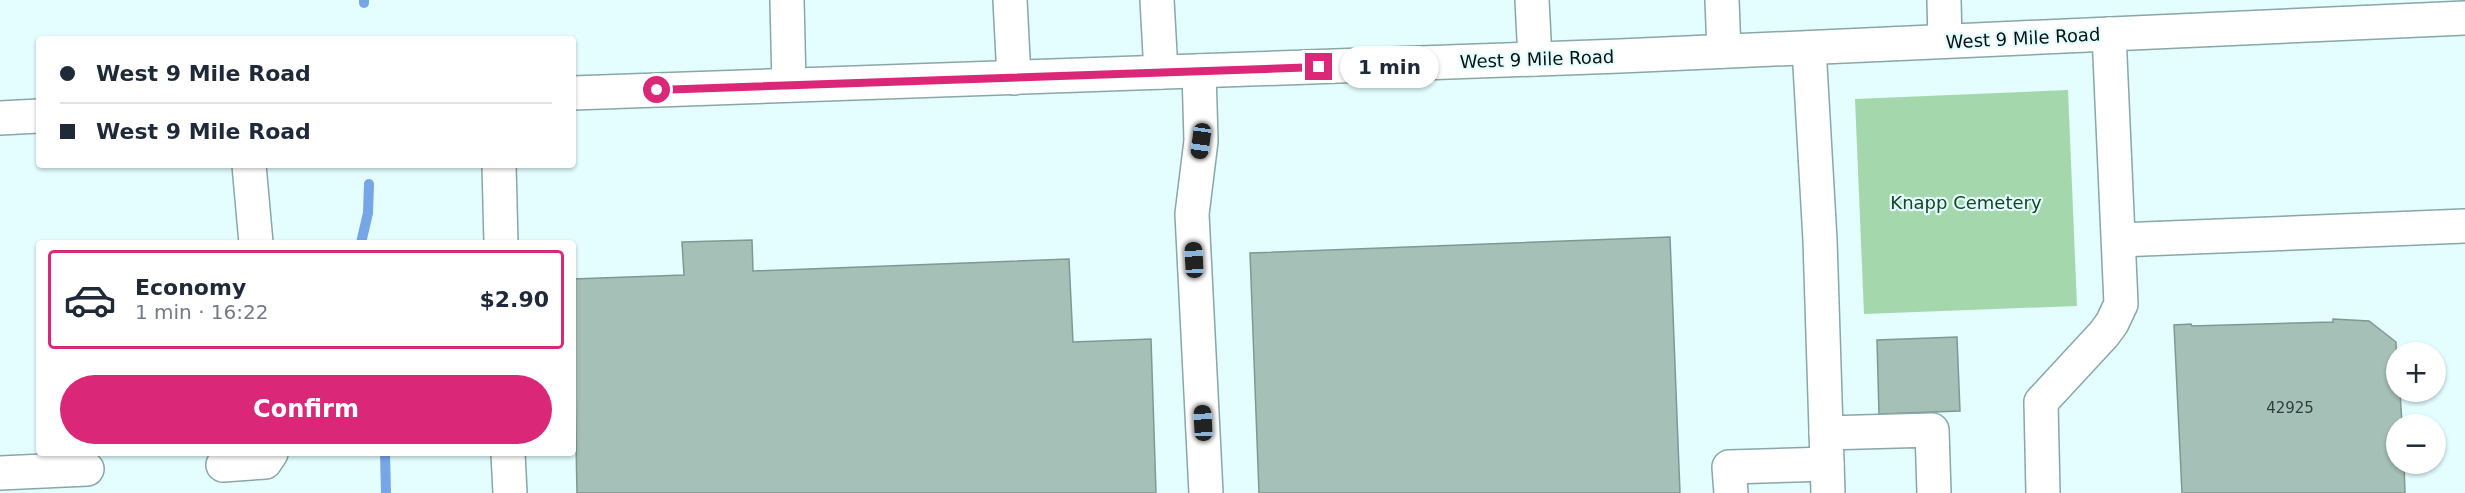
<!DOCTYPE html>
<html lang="en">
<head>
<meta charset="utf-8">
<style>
  body { margin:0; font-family:"DejaVu Sans",sans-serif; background:#f6f6f7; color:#1f2937; height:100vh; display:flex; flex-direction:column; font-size:22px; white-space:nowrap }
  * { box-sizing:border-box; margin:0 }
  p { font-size:20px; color:#747a83 }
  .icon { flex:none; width:33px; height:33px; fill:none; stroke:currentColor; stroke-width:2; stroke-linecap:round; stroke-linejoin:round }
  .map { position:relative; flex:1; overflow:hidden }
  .details { position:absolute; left:36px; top:240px; width:540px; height:216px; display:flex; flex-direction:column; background:#fff; border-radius:6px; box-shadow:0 2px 4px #0004 }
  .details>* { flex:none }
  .guide { position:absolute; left:36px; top:36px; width:540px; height:132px; border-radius:6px; box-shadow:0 2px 4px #0004; display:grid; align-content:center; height:132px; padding:0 24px; background:#fff }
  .fabs { position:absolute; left:2386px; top:342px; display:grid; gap:12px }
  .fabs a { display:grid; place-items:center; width:60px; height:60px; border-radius:50%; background:#fff; box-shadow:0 2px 4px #0004; font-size:30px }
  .end { position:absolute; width:27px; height:27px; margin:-14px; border:8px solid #db2777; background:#fff; box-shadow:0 0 0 3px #fff }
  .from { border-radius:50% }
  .bubble { position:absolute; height:42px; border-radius:21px; background:#fff; box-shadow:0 2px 4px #0004; font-size:20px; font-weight:600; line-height:42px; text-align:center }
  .car { position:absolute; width:18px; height:36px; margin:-18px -9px; border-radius:8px; box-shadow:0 0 4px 2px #0007; background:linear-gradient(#222 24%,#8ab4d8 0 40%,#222 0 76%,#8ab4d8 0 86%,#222 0) }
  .guide b { display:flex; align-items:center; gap:21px; height:57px; font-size:22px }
  .guide b+b { border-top:2px solid #e0e1e3 }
  .guide i { width:15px; height:15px; background:#1f2937 }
  ul { padding:10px 0 0; list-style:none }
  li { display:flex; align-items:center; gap:18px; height:99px; margin:0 12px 9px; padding:0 12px; border:3px solid transparent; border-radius:6px }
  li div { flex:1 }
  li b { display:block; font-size:22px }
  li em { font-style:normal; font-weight:600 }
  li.selected { border-color:#db2777 }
  li>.icon { width:54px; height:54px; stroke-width:1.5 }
  .primary-button { display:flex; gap:12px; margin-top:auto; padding:12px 24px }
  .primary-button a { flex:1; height:69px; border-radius:36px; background:#db2777; color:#fff; font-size:24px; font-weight:600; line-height:69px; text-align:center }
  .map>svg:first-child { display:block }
</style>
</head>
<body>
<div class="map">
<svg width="2465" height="493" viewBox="0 0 2465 493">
  <rect width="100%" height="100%" fill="#e4fdff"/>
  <path fill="#a5d7ad" d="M 2068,90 L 2077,306 L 1864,314 L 1855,99 Z"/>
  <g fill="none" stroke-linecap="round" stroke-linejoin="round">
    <g stroke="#77a6e7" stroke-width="10">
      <path d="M 364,0 L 364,3"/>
      <path d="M 361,243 L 368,213 L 369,184"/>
      <path d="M 385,453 L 386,493"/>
    </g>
  </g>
  <g fill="#a4c0b7" stroke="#7f9992" stroke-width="1.5">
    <path d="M 1670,237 L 1680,493 L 1259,493 L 1250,253 Z"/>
    <path d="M 752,240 L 753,271 L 1069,259 L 1073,342 L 1151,339 L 1156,493 L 577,493 L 573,279 L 684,275 L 682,242 Z"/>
    <path d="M 2333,319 L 2369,321 L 2396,342 L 2397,392 L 2400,392 L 2402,424 L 2397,424 L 2397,464 L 2404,464 L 2405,493 L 2182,493 L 2174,325 L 2191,324 L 2192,326 L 2333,322 Z"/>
    <path d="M 1957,337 L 1960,411 L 1879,414 L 1877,340 Z"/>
  </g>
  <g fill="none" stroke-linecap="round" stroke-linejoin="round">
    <g stroke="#89a6a8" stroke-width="36">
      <g id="minor">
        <path d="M 787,0 L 789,85"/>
        <path d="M 1010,0 L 1014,78"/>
        <path d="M 1157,0 L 1161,72"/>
        <path d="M 1532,0 L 1535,59"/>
        <path d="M 1722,0 L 1724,51"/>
        <path d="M 1944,0 L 1945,41"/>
        <path d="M 1809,48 L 1820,240 L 1828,493"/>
        <path d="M 1199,71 L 1201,141 L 1192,214 L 1206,493"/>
        <path d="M 573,93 L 1620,56 L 2465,18"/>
        <path d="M 0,118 L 39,116"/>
        <path d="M 249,165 L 256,243"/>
        <path d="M 499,165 L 501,243"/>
        <path d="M 2119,240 L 2465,226"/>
        <path d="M 1826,433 L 1932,430 L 1934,493"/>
        <path d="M 508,453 L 510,493"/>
        <path d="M 223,465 L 265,462 L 271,453"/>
        <path d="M 0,473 L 87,469"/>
        <path d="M 1731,493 L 1729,467 L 1827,464"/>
        <path d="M 2043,493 L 2041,402 L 2104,334 L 2112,323 L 2121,304 L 2109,34"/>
      </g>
    </g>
    <use href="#minor" stroke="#fff" stroke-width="33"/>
  </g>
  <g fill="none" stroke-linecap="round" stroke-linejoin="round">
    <path stroke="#db2777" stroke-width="8" d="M 657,90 L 1319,67"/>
  </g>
  <g text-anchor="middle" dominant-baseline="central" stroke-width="4.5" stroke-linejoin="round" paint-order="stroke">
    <g font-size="15" fill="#2e3e3c">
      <text x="2290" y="408">42925</text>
    </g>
    <g font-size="18" fill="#071213" stroke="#e4fdff">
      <text transform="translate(2023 38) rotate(-3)">West 9 Mile Road</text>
      <text transform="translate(1537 59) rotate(-2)">West 9 Mile Road</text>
    </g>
    <g font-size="18" fill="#124621" stroke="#e4fdff">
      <text x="1966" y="202">Knapp Cemetery</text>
    </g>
  </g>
</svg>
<div class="fabs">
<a>+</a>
<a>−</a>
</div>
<i class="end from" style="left:657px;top:90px"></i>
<i class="end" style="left:1319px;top:67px"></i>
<div class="bubble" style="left:1340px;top:46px;width:99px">1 min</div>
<i class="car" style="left:1201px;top:141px;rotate:188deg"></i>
<i class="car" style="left:1194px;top:260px;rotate:357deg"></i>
<i class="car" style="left:1203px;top:423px;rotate:357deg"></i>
<div class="guide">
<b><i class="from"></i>West 9 Mile Road</b>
<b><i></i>West 9 Mile Road</b>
</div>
<section class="details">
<ul>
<li class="selected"><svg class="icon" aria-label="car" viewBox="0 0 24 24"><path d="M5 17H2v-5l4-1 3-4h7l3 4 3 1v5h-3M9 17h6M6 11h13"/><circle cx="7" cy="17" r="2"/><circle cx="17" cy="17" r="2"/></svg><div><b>Economy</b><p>1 min · 16:22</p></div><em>$2.90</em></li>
</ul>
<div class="primary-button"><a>Confirm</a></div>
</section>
</div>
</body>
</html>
